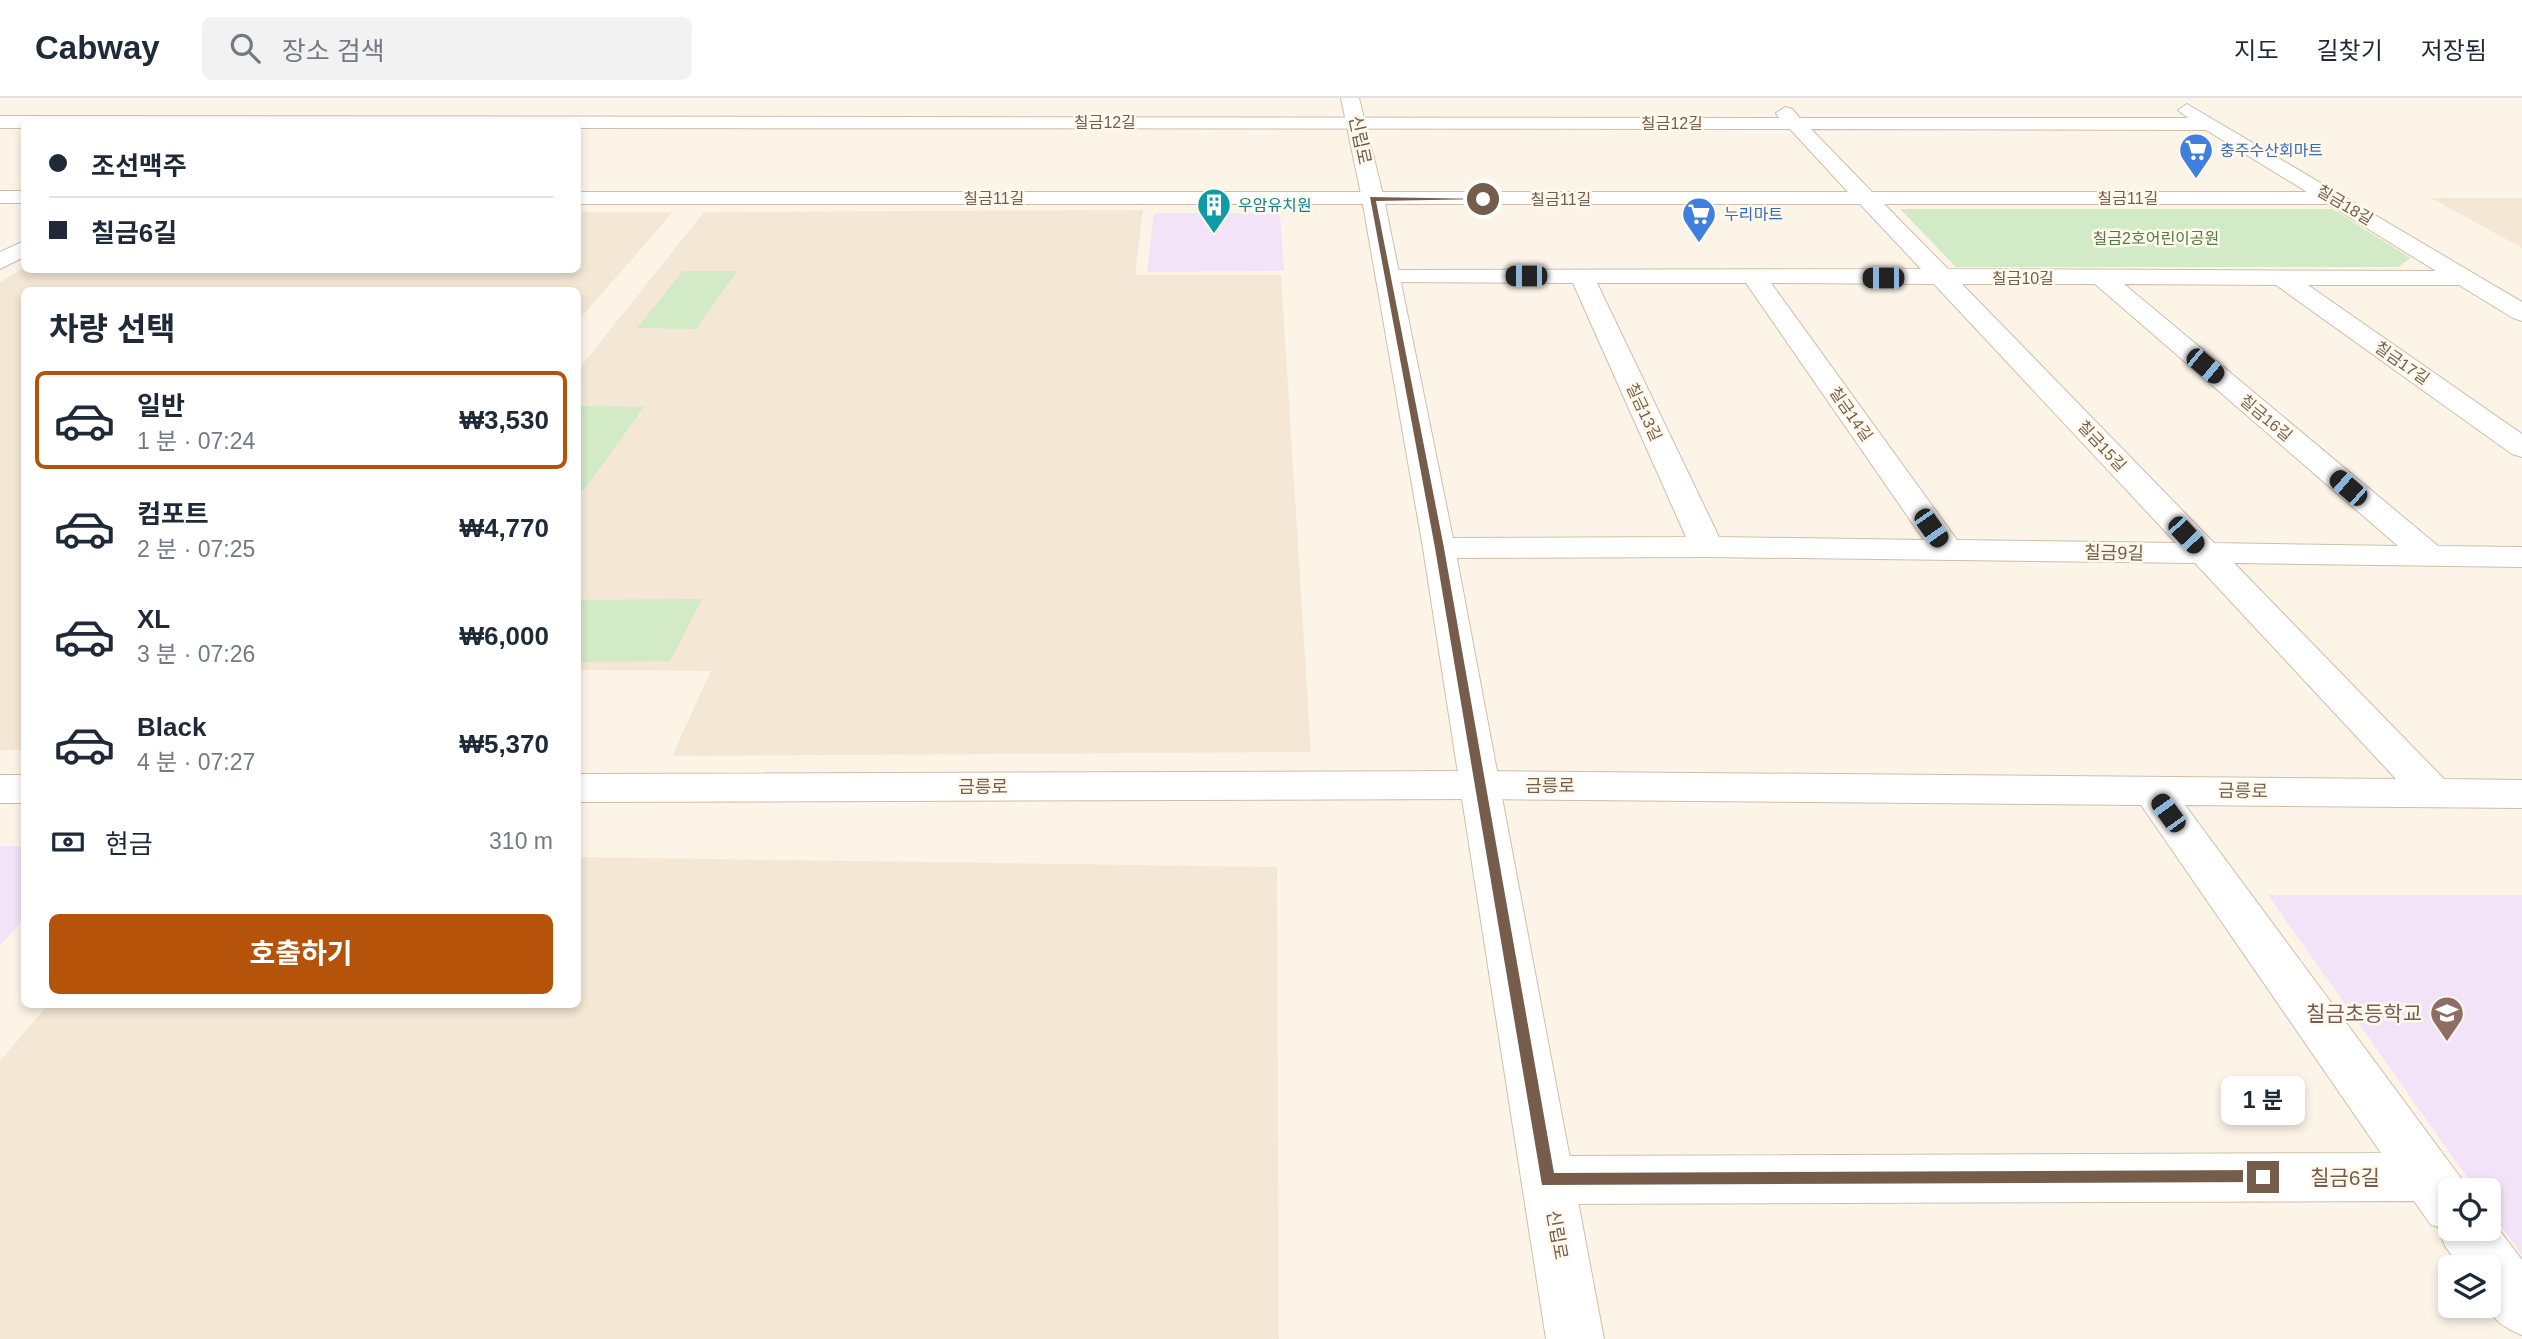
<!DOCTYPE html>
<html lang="ko">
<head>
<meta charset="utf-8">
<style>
  body { margin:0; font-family:Helvetica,"Noto Sans KR",sans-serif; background:#f2f2f3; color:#1f2937; height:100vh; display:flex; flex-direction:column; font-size:26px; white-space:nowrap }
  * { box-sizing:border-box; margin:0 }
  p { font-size:23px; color:#747a83 }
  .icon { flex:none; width:38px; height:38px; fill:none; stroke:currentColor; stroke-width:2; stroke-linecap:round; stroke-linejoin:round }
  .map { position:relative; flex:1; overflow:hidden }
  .panel { position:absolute; left:21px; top:189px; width:560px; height:721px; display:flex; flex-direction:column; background:#fff; border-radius:10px; box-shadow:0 4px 10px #0003 }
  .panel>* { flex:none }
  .banner { position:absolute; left:21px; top:21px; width:560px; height:154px; border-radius:10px; box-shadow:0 4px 10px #0003; display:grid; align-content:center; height:154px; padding:0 28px; background:#fff }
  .buttons { position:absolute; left:2438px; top:1080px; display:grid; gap:14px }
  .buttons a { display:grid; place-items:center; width:63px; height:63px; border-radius:10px; background:#fff; box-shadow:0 4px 10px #0003; font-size:35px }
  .end { position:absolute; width:32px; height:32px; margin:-16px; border:9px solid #765d4b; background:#fff; box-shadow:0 0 0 4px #fff }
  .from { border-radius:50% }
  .bubble { position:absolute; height:49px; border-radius:10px; background:#fff; box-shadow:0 4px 10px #0003; font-size:23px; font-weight:700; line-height:49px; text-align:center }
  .car { position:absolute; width:21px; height:42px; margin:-21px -10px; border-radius:9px; box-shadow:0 0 5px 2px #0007; background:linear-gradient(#222 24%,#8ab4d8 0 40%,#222 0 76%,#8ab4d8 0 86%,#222 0) }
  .banner b { display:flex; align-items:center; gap:24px; height:66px; font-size:26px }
  .banner b+b { border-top:2px solid #e0e1e3 }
  .banner i { width:18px; height:18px; background:#1f2937 }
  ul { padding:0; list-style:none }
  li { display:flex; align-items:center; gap:21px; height:98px; margin:0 14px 10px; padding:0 14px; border:4px solid transparent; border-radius:10px }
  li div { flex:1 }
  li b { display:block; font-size:26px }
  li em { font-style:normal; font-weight:700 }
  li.selected { border-color:#b45309 }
  li>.icon { width:63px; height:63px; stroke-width:1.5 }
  h2 { padding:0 28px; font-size:32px; line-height:84px }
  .pay { display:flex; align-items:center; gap:18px; height:77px; padding:0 28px; font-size:26px }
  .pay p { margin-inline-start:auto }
  .button { display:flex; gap:14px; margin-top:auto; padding:14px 28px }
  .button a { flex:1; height:80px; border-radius:10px; background:#b45309; color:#fff; font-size:28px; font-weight:700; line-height:80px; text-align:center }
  header { display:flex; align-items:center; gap:42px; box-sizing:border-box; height:98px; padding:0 35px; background:#fff; border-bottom:2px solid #e0e1e3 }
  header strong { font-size:33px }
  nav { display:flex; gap:38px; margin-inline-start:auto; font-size:24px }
  .search { width:490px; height:63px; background:#f2f2f3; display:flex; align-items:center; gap:18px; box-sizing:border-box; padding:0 24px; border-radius:10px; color:#747a83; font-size:26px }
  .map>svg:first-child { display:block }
</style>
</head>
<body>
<header>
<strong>Cabway</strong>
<div class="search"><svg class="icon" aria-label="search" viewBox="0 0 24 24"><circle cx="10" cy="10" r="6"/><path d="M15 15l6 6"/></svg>장소 검색</div>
<nav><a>지도</a><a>길찾기</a><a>저장됨</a></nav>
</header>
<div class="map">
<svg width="2522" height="1241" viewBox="0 0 2522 1241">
  <rect width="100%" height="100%" fill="#fcf5e7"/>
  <g fill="#f4e7d5">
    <path d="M 2431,100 L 2522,100 L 2522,150 Z"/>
    <path d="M 1143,112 L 1135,177 L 1281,177 L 1311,654 L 672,658 L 711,573 L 578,572 L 578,272 L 704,114 Z"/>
    <path d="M 578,114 L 673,114 L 578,223 L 578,192 L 24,192 L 24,652 L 0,652 L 0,184 L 24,170 L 578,172 Z"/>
    <path d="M 578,759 L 1277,769 L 1279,1241 L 0,1241 L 0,963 L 48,907 L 578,906 Z"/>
  </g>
  <g fill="#f2e3f9">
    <path d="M 1154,115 L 1280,115 L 1284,173 L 1147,174 Z"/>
    <path d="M 0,748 L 24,748 L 24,821 L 0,848 Z"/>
    <path d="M 2268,797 L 2522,797 L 2522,1158 L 2489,1110 L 2488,1092 L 2476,1092 Z"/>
  </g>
  <g fill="#d2eac5">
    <path d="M 1900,111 L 2332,111 L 2411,160 L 2398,169 L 1956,169 Z"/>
    <path d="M 683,173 L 737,173 L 696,231 L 637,230 Z"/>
    <path d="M 582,308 L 644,309 L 584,392 L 578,392 L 578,314 Z"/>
    <path d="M 702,501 L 670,563 L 578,564 L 578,502 Z"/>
  </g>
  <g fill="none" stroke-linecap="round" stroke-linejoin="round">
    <g stroke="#cebdad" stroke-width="2">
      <g id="street">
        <path d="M 2187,6 L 2522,204 L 2522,223 L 2513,220 L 2459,187 L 2308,187 L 2522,336 L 2522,359 L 2512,356 L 2276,187 L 2124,186 L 2438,448 L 2522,449 L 2522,469 L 2234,465 L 2444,681 L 2522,682 L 2522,710 L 2185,707 L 2469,1091 L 2450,1092 L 2450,1130 L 2488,1130 L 2488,1117 L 2522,1162 L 2522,1237 C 2482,1221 2488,1207 2488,1169 L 2460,1169 L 2445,1148 L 2438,1129 L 2431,1127 L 2414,1103 L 1548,1106 L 1529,1099 L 1521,1082 L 1529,1065 L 1548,1058 L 2381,1055 L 2141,707 L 1479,701 L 578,704 L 578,676 L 1479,673 L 2396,681 L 2195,465 L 1707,459 L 1439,460 L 1427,457 L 1423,450 L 1427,443 L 1439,440 L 1686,439 L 1573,185 L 1387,184 L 1379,182 L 1375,177 L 1379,172 L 1921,171 L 1860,106 L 578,106 L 578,94 L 1848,94 L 1790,31 L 578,30 L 578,24 L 24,24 L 24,30 L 0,30 L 0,18 L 1779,20 L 1776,15 L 1785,9 L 1792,11 L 1800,20 L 2188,20 L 2178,12 ZM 1811,31 L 2206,32 L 2307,94 L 1872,94 ZM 1884,106 L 2328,106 L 2436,173 L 1948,171 ZM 1597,185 L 1746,185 L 1924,442 L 1719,439 ZM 1771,185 L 1934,186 L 2176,445 L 1957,442 ZM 1962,186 L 2095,186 L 2398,448 L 2214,445 Z"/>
        <rect x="0" y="93" width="24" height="12"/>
        <path d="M 24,143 L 24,159 L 0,171 L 0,154 Z"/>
        <rect x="0" y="677" width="24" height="28"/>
      </g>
    </g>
    <g stroke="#d1beaa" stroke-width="2">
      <path id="secondary" d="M 1341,0 L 1359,0 L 1384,101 L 1455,450 L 1604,1241 L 1546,1241 L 1423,450 L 1362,101 Z"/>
    </g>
    <use href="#street" fill="#fff" fill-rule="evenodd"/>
    <use href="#secondary" fill="#fff" fill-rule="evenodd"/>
  </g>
  <path fill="#765d4b" d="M 1370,99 L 1486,101 L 1376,103 L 1444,450 L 1554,1075 L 2263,1072 L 2269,1074 L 2271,1079 L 2269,1084 L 1542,1087 L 1435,450 Z"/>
  <defs>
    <g id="supermarket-pin" transform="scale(1.75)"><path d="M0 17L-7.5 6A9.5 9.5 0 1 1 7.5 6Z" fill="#3f7fe0" stroke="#fff9ed"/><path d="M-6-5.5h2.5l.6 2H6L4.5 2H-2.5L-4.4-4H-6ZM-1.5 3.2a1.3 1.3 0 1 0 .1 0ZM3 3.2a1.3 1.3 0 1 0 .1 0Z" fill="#fff"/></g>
    <g id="building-pin" transform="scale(1.75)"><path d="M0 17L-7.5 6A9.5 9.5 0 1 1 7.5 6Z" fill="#0f9aa8" stroke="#fff9ed"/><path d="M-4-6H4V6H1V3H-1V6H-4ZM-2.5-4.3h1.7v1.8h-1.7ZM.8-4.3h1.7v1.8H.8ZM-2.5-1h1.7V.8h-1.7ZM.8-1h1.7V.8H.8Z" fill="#fff"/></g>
    <g id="school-pin" transform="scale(1.75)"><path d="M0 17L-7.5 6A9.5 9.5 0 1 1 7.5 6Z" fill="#8d6e63" stroke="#fff9ed"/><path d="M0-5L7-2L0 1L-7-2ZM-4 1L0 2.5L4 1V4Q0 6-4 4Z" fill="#fff"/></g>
  </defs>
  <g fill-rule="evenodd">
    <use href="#supermarket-pin" x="2196" y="52"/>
    <use href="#building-pin" x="1214" y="107"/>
    <use href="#supermarket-pin" x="1699" y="116"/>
    <use href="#school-pin" x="2447" y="915"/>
  </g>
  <g text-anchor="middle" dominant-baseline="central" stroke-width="5" stroke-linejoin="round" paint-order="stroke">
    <g font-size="16" fill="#765d4b" stroke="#fff9ed">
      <text x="1105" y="24">칠금12길</text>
      <text x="1672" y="25">칠금12길</text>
      <text x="994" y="100">칠금11길</text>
      <text x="2128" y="100">칠금11길</text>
      <text x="1561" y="101">칠금11길</text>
      <text transform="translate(2345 107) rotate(31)">칠금18길</text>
      <text x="2023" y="180">칠금10길</text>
      <text transform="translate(2402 265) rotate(35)">칠금17길</text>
      <text transform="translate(1644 314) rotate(65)">칠금13길</text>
      <text transform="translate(1851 316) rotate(55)">칠금14길</text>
      <text transform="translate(2266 320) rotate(40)">칠금16길</text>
      <text transform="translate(2102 348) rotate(47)">칠금15길</text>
    </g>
    <g font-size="16" fill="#366cbe" stroke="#fff9ed" text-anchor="start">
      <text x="2220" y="52">충주수산회마트</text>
      <text x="1724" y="116">누리마트</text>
    </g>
    <g font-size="16" fill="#0d838f" stroke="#fff9ed" text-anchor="start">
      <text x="1238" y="107">우암유치원</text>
    </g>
    <g font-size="16" fill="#517c42" stroke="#fff9ed">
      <text x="2156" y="140">칠금2호어린이공원</text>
    </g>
    <g font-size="18" fill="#765d4b" stroke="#fff9ed">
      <text transform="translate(1360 42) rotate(78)">신립로</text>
      <text transform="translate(2114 455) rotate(1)">칠금9길</text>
      <text x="1550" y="688">금릉로</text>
      <text x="983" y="689">금릉로</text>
      <text transform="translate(2243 693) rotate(1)">금릉로</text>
      <text transform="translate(1557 1137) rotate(80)">신립로</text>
    </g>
    <g font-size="21" fill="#785e54" stroke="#fff9ed" text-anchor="end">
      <text x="2422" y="915">칠금초등학교</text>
    </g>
    <g font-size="21" fill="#765d4b" stroke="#fff9ed">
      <text x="2345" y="1079">칠금6길</text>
    </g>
  </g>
</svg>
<div class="buttons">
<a><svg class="icon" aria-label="locate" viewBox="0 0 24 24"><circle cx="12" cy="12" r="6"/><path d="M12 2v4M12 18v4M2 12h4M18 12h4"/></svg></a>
<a><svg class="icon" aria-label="layers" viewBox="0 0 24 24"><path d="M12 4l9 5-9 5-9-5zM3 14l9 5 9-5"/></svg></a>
</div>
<i class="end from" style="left:1483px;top:101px"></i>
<i class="end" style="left:2263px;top:1079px"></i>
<div class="bubble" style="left:2221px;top:978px;width:84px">1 분</div>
<i class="car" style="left:1526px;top:178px;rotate:270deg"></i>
<i class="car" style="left:1883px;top:180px;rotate:270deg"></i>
<i class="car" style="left:2205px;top:268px;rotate:130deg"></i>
<i class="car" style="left:2348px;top:390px;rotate:311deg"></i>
<i class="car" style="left:1931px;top:430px;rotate:145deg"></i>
<i class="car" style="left:2186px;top:437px;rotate:137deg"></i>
<i class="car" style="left:2168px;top:715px;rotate:324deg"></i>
<div class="banner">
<b><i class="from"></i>조선맥주</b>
<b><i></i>칠금6길</b>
</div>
<section class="panel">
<h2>차량 선택</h2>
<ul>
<li class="selected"><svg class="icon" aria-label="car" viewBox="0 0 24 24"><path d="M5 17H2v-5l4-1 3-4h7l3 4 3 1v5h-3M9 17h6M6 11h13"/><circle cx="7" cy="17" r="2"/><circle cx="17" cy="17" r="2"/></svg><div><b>일반</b><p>1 분 · 07:24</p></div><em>₩3,530</em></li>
<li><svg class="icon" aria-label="car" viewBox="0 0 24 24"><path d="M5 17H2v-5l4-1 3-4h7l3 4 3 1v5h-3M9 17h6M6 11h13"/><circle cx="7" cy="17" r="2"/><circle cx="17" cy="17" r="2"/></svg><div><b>컴포트</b><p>2 분 · 07:25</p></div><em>₩4,770</em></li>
<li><svg class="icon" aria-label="car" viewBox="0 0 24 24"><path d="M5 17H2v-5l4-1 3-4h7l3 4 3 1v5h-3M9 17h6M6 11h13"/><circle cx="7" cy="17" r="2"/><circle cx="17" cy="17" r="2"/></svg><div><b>XL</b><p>3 분 · 07:26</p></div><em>₩6,000</em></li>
<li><svg class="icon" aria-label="car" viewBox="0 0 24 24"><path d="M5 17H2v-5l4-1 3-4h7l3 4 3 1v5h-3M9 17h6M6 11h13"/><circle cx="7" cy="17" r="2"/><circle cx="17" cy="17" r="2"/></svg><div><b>Black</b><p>4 분 · 07:27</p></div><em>₩5,370</em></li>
</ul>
<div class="pay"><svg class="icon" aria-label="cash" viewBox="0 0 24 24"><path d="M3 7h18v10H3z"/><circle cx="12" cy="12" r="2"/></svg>현금<p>310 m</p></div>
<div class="button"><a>호출하기</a></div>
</section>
</div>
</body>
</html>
